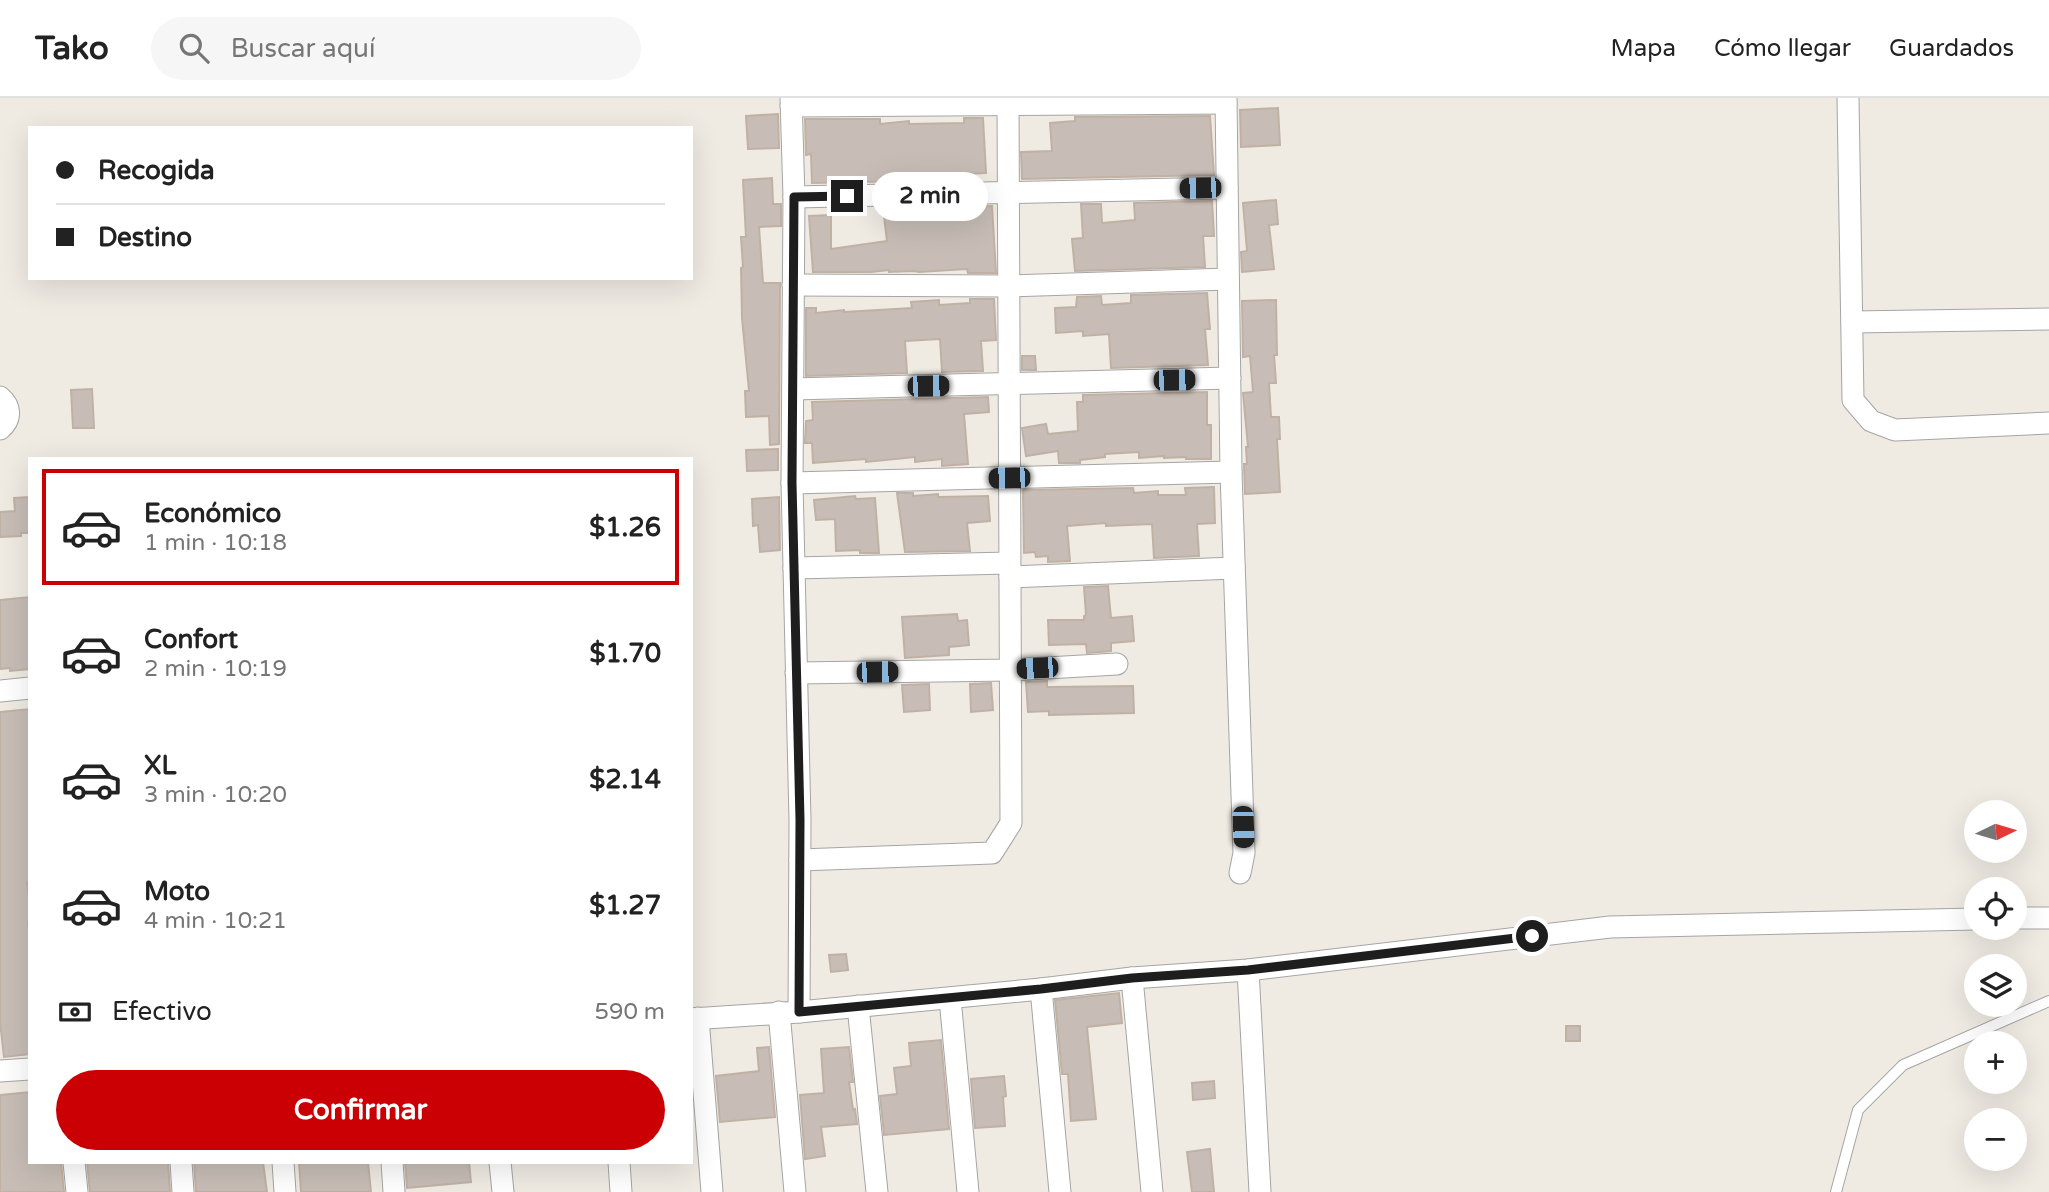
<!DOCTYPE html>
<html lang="es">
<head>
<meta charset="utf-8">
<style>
  body { margin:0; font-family:"Varela Round",sans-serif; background:#f6f6f6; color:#222; height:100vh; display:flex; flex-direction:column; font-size:26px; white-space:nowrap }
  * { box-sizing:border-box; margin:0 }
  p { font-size:23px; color:#767676 }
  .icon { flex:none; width:38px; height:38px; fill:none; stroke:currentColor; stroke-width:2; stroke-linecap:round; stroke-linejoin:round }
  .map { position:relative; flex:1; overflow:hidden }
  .drawer { position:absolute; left:28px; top:359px; width:665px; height:707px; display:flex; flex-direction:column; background:#fff; border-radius:0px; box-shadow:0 7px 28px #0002 }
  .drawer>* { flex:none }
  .guide { position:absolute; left:28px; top:28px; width:665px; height:154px; border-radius:0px; box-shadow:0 7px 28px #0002; display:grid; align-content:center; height:154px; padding:0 28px; background:#fff }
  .needle { width:46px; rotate:85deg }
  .buttons { position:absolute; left:1964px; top:702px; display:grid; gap:14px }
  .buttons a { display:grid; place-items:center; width:63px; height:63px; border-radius:50%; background:#fff; box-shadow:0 7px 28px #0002; font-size:35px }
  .end { position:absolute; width:32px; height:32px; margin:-16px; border:9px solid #1e1e1e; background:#fff; box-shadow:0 0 0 4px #fff }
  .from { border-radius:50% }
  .bubble { position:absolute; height:49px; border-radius:24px; background:#fff; box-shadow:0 7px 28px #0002; font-size:23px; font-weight:800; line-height:49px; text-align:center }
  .car { position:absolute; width:21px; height:42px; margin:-21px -10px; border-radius:9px; box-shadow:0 0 5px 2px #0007; background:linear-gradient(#222 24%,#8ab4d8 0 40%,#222 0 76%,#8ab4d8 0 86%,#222 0) }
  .guide b { display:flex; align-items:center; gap:24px; height:66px; font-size:26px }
  .guide b+b { border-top:2px solid #e0e0e0 }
  .guide i { width:18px; height:18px; background:#222 }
  ul { padding:12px 0 0; list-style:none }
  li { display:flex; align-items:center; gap:21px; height:116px; margin:0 14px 10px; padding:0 14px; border:4px solid transparent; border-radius:0px }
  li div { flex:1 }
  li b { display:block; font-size:26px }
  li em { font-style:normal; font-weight:800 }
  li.active { border-color:#cb0004 }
  li>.icon { width:63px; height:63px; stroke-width:1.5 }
  .pay { display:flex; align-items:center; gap:18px; height:77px; padding:0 28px; font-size:26px }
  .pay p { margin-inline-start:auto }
  .action { display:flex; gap:14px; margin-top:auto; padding:14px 28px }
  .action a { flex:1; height:80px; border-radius:42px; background:#cb0004; color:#fff; font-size:28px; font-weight:800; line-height:80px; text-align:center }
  header { display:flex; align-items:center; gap:42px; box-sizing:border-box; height:98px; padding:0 35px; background:#fff; border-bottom:2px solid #e0e0e0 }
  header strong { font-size:33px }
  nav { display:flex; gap:38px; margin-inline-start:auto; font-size:24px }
  .search { width:490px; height:63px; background:#f6f6f6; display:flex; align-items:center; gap:18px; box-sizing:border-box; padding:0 24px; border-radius:38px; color:#767676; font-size:26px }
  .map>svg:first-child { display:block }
</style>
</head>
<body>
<header>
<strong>Tako</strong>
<div class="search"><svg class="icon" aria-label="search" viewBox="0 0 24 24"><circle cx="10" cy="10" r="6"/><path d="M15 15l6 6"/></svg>Buscar aquí</div>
<nav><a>Mapa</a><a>Cómo llegar</a><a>Guardados</a></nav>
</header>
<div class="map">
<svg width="2049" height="1094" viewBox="0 0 2049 1094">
  <rect width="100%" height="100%" fill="#efebe3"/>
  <g fill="#c7bdb6" stroke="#c1b1a5" stroke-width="2">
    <path d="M 1278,10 L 1280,47 L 1241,49 L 1240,12 Z"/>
    <path d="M 778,16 L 779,50 L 748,51 L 746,18 Z"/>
    <path d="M 1210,18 L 1214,77 L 1022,81 L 1021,54 L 1052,53 L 1050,25 L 1075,23 L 1075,19 Z"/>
    <path d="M 964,20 L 983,20 L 986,75 L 962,76 L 962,82 L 812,85 L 811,56 L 806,57 L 805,21 L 880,21 L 880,26 L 909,23 L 909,26 L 964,25 Z"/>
    <path d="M 772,80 L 773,106 L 781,106 L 781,128 L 759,129 L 763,185 L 780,185 L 779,346 L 770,347 L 769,318 L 746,319 L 745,293 L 749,293 L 742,220 L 741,170 L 743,169 L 741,139 L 746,139 L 743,82 Z"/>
    <path d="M 1276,102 L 1278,126 L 1269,127 L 1274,171 L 1242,174 L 1241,154 L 1247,153 L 1243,105 Z"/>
    <path d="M 1212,103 L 1214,138 L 1203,138 L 1205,169 L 1075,173 L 1072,141 L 1083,140 L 1081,106 L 1101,106 L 1102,125 L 1135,122 L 1134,105 Z"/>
    <path d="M 992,108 L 996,175 L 968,175 L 967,171 L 919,174 L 914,173 L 889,174 L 889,172 L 871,174 L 813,174 L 809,118 L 831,117 L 831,151 L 887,143 L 883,110 Z"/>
    <path d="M 1207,195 L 1210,231 L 1205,231 L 1208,267 L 1111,270 L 1109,236 L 1083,238 L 1083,233 L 1056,235 L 1055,210 L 1076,209 L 1077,199 L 1101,198 L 1102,207 L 1131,205 L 1131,197 Z"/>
    <path d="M 970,201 L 994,201 L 996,242 L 981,243 L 983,273 L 942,274 L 940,241 L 905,243 L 907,275 L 806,278 L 806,210 L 816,210 L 816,215 L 844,212 L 844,214 L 912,210 L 911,204 L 939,202 L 939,207 L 970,205 Z"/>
    <path d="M 1276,202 L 1277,257 L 1274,257 L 1276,285 L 1269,285 L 1271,319 L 1279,319 L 1280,341 L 1277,341 L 1280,394 L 1245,396 L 1244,366 L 1247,366 L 1246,349 L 1248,349 L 1243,295 L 1253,294 L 1250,258 L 1243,259 L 1242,203 Z"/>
    <path d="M 1022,258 L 1035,258 L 1036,272 L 1022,272 Z"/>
    <path d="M 92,291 L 94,330 L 73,330 L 71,292 Z"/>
    <path d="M 1207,294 L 1207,327 L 1211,327 L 1211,361 L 1186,361 L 1186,359 L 1164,360 L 1164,358 L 1139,360 L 1139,354 L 1105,356 L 1105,359 L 1080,362 L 1080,365 L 1059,365 L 1058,353 L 1026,358 L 1022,330 L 1046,326 L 1048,336 L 1078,333 L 1077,304 L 1083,304 L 1083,297 Z"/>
    <path d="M 988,299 L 989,314 L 964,316 L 968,366 L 942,368 L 942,361 L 915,364 L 915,359 L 866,364 L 866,361 L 813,365 L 812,345 L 805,345 L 806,323 L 813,322 L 812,304 Z"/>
    <path d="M 778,351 L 778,372 L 747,373 L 746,352 Z"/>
    <path d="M 1214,389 L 1215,425 L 1197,426 L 1199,458 L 1154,460 L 1152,426 L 1106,428 L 1106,425 L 1067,428 L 1070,463 L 1048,464 L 1048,458 L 1036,459 L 1035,454 L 1024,455 L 1023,392 L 1133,390 L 1134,395 L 1158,393 L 1158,397 L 1186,397 L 1185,390 Z"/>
    <path d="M 897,395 L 913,395 L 913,398 L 938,396 L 938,399 L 988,398 L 990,423 L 967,425 L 970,453 L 905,454 Z"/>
    <path d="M 855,398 L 856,401 L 875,400 L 879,455 L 860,455 L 860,452 L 836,453 L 835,421 L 816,422 L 814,402 Z"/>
    <path d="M 30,399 L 30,435 L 21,435 L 21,438 L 0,439 L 0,414 L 15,413 L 14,400 Z"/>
    <path d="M 779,399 L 780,452 L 760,454 L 758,427 L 753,428 L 752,401 Z"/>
    <path d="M 1108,488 L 1111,520 L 1132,518 L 1134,543 L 1111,545 L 1111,553 L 1087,555 L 1086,546 L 1049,547 L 1048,522 L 1084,522 L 1084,518 L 1086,517 L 1084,489 Z"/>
    <path d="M 30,499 L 30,571 L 10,573 L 10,570 L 0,571 L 0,502 Z"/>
    <path d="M 957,516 L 958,523 L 967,522 L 969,547 L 949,549 L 949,557 L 905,560 L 902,519 Z"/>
    <path d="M 1047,583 L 1047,589 L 1133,588 L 1134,615 L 1049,617 L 1049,613 L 1028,614 L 1026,584 Z"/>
    <path d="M 991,585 L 993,612 L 971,614 L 970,586 Z"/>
    <path d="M 929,586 L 930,612 L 904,614 L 902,587 Z"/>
    <path d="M 30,611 L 30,784 L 27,784 L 30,808 L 30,825 L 28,825 L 30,840 L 30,956 L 4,959 L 0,924 L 0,614 Z"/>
    <path d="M 846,856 L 848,872 L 831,874 L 829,857 Z"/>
    <path d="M 1119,895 L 1122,925 L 1087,929 L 1096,1021 L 1071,1023 L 1068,976 L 1062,976 L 1055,902 Z"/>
    <rect x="1566" y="928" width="14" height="15"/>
    <path d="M 941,942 L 949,1031 L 884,1037 L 880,998 L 897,996 L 894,970 L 911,968 L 909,945 Z"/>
    <path d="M 769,949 L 775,1019 L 720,1024 L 716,978 L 759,973 L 757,950 Z"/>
    <path d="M 849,949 L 853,984 L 849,984 L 853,1012 L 855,1011 L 857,1026 L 821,1029 L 825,1058 L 805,1061 L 800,997 L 824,995 L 821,951 Z"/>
    <path d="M 1004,978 L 1006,998 L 1003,999 L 1005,1028 L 975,1030 L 971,981 Z"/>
    <path d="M 1214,983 L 1215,1000 L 1193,1002 L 1192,985 Z"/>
    <path d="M 30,994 L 30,1064 L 61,1064 L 64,1094 L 0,1094 L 0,997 Z"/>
    <path d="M 1210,1051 L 1214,1094 L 1192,1094 L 1187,1054 Z"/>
    <path d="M 87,1064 L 168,1064 L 170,1094 L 90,1094 Z"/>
    <path d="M 194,1064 L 263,1064 L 267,1094 L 196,1094 Z"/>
    <path d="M 299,1064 L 368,1064 L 371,1094 L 301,1094 Z"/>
    <path d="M 405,1064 L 469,1064 L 471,1084 L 407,1090 Z"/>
  </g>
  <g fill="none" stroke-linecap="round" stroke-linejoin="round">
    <g stroke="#a5a5a5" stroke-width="12">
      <path id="service" d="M 1836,1094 L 1858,1012 L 1903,967 L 2049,903"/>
    </g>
    <g stroke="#a5a5a5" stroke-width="23">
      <g id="minor">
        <path d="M 791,0 L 794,99 L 792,385 L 800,722 L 799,914"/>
        <path d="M 1226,0 L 1231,374 L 1244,755 L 1240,775"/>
        <path d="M 1848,0 L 1853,302 L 1871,323 L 1895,332 L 2049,325"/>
        <path d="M 791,8 L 1226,5"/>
        <path d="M 794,99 L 1227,90"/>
        <path d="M 793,187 L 1008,188 L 1228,181"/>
        <path d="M 1852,224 L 2049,221"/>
        <path d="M 793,291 L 1230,280"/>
        <path d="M 0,299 C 12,309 11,322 0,331"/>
        <path d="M 792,385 L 1231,374"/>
        <path d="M 794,470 L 1009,465"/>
        <path d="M 1010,479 L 1234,470"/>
        <path d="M 796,575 L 1010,572 L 1117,566"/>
        <path d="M 0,593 L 30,590"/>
        <path d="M 800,762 L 992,755 L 1011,725 L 1008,0"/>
        <path d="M 2014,820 L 2049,820"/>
        <path d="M 1248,872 L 1260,1094"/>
        <path d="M 1132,880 L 1152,1094"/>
        <path d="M 1041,891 L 1060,1094"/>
        <path d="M 950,900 L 968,1094"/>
        <path d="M 858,908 L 877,1094"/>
        <path d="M 779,914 L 795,1094"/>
        <path d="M 698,920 L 712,1094"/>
        <path d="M 691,921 L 799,914 L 1041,891 L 1132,880 L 1248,872 L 1610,829 L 1976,821"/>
        <path d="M 0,973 L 30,971"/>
        <path d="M 74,1064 L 77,1094"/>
        <path d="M 181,1064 L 183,1094"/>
        <path d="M 283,1064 L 285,1094"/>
        <path d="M 392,1064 L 394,1094"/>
        <path d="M 500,1064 L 503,1094"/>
        <path d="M 619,1064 L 621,1094"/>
      </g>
    </g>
    <use href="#service" stroke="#fff" stroke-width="10"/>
    <use href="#minor" stroke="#fff" stroke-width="21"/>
  </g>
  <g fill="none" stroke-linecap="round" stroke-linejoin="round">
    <path stroke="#1e1e1e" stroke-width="9" d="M 847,98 L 794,99 L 792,385 L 800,722 L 799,914 L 1041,891 L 1132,880 L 1248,872 L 1532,838"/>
  </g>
</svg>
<div class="buttons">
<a><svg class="needle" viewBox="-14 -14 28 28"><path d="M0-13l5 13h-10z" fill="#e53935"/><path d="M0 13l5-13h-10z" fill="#767676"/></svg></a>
<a><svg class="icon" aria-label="locate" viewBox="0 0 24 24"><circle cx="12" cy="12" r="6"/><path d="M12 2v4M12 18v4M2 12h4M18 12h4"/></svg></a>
<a><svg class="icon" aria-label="layers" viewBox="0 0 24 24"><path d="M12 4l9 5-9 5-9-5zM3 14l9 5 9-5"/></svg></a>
<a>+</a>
<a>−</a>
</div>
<i class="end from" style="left:1532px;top:838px"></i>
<i class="end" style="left:847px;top:98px"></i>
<div class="bubble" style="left:872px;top:74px;width:116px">2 min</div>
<i class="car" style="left:1200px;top:90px;rotate:269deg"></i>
<i class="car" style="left:1174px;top:282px;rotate:89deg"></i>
<i class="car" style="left:928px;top:288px;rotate:89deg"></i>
<i class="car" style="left:1009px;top:380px;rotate:269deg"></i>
<i class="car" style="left:1037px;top:570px;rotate:267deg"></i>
<i class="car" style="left:877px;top:574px;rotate:89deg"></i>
<i class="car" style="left:1243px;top:729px;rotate:178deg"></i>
<div class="guide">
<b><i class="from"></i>Recogida</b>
<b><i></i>Destino</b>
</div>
<section class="drawer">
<ul>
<li class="active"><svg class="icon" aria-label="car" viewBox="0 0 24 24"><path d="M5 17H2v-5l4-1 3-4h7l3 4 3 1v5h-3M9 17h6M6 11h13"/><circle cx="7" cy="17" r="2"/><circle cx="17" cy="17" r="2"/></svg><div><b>Económico</b><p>1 min · 10:18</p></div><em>$1.26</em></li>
<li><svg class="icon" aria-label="car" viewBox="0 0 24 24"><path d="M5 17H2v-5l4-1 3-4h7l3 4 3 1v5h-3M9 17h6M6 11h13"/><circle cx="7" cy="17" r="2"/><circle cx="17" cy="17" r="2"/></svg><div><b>Confort</b><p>2 min · 10:19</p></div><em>$1.70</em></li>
<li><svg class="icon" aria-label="car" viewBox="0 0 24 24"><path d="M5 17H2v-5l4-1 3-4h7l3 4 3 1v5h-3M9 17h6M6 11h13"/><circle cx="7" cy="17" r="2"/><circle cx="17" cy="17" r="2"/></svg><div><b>XL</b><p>3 min · 10:20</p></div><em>$2.14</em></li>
<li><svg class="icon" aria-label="car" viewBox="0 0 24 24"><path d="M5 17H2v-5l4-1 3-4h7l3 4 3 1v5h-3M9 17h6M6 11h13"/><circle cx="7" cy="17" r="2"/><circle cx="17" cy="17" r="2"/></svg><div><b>Moto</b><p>4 min · 10:21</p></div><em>$1.27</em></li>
</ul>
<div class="pay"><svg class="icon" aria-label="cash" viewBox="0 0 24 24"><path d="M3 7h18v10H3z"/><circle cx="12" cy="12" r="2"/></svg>Efectivo<p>590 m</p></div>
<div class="action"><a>Confirmar</a></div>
</section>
</div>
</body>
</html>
